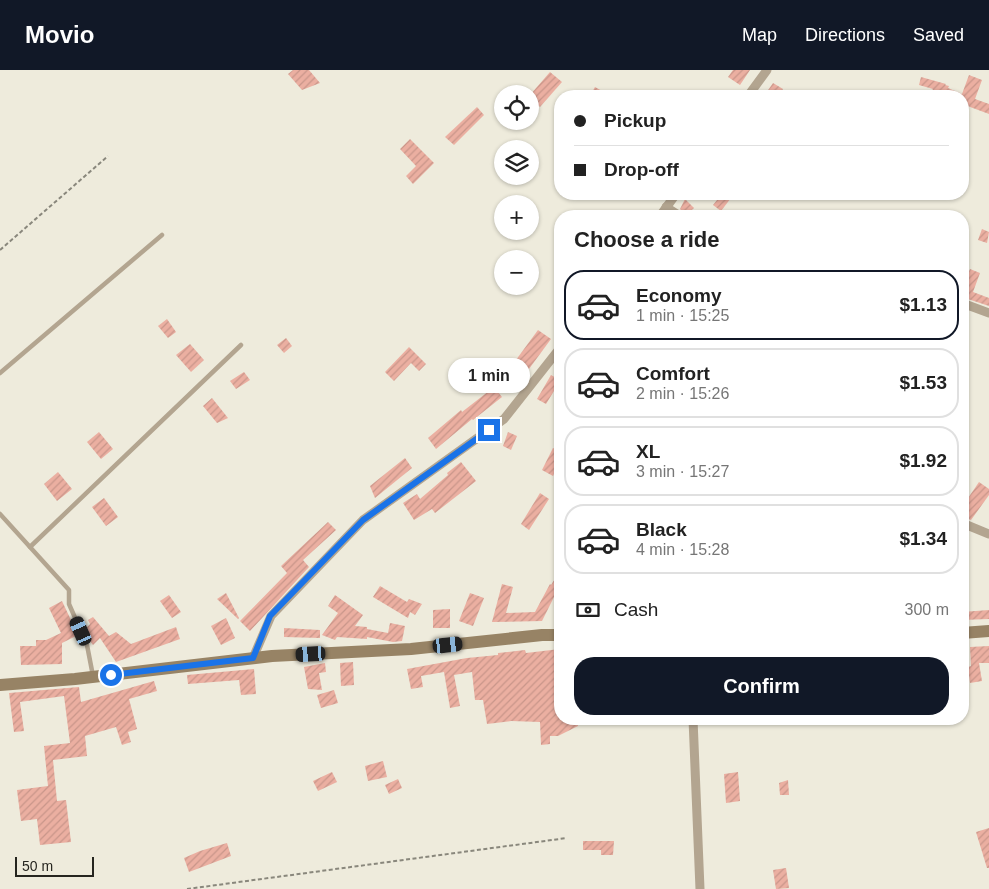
<!DOCTYPE html>
<html lang="en">
<head>
<meta charset="utf-8">
<style>
  body { margin:0; font-family:Helvetica,sans-serif; background:#f6f6f6; color:#222; height:100vh; display:flex; flex-direction:column; font-size:19px; white-space:nowrap }
  * { box-sizing:border-box; margin:0 }
  p { font-size:16px; color:#767676 }
  .icon { flex:none; width:28px; height:28px; fill:none; stroke:currentColor; stroke-width:2; stroke-linecap:round; stroke-linejoin:round }
  .map { position:relative; flex:1; overflow:hidden }
  .details { position:absolute; left:554px; top:140px; width:415px; height:515px; display:flex; flex-direction:column; background:#fff; border-radius:20px; box-shadow:0 1px 4px #0004 }
  .details>* { flex:none }
  .guide { position:absolute; left:554px; top:20px; width:415px; height:110px; border-radius:20px; box-shadow:0 1px 4px #0004; display:grid; align-content:center; height:110px; padding:0 20px; background:#fff }
  .controls { position:absolute; left:494px; top:15px; display:grid; gap:10px }
  .controls a { display:grid; place-items:center; width:45px; height:45px; border-radius:50%; background:#fff; box-shadow:0 1px 4px #0004; font-size:25px }
  .scale { position:absolute; left:15px; bottom:12px; width:79px; box-sizing:border-box; padding-left:5px; border:2px solid #26251f; border-top:0; font-size:14px; line-height:18px; white-space:nowrap; color:#26251f; -webkit-text-stroke:4px #eeebdc; paint-order:stroke }
  .end { position:absolute; width:22px; height:22px; margin:-11px; border:6px solid #1a73e8; background:#fff; box-shadow:0 0 0 2px #fff }
  .from { border-radius:50% }
  .bubble { position:absolute; height:35px; border-radius:18px; background:#fff; box-shadow:0 1px 4px #0004; font-size:16px; font-weight:600; line-height:35px; text-align:center }
  .car { position:absolute; width:15px; height:30px; margin:-15px -8px; border-radius:6px; box-shadow:0 0 4px 1px #0007; background:linear-gradient(#222 24%,#8ab4d8 0 40%,#222 0 76%,#8ab4d8 0 86%,#222 0) }
  .guide b { display:flex; align-items:center; gap:18px; height:48px; font-size:19px }
  .guide b+b { border-top:1px solid #e0e0e0 }
  .guide i { width:12px; height:12px; background:#222 }
  ul { padding:0; list-style:none }
  li { display:flex; align-items:center; gap:15px; height:70px; margin:0 10px 8px; padding:0 10px; border:2px solid #e0e0e0; border-radius:20px }
  li div { flex:1 }
  li b { display:block; font-size:19px }
  li em { font-style:normal; font-weight:600 }
  li.on { border-color:#111827 }
  li>.icon { width:45px; height:45px; stroke-width:1.5 }
  h2 { padding:0 20px; font-size:22px; line-height:60px }
  .pay { display:flex; align-items:center; gap:12px; height:55px; padding:0 20px; font-size:19px }
  .pay p { margin-inline-start:auto }
  .cta { display:flex; gap:10px; margin-top:auto; padding:10px 20px }
  .cta a { flex:1; height:58px; border-radius:20px; background:#111827; color:#fff; font-size:20px; font-weight:600; line-height:58px; text-align:center }
  header { display:flex; align-items:center; gap:30px; box-sizing:border-box; height:70px; padding:0 25px; background:#111827; color:#fff }
  header strong { font-size:24px }
  nav { display:flex; gap:28px; margin-inline-start:auto; font-size:18px }
  .map>svg:first-child { display:block }
</style>
</head>
<body>
<header>
<strong>Movio</strong>
<nav><a>Map</a><a>Directions</a><a>Saved</a></nav>
</header>
<div class="map">
<svg width="989" height="819" viewBox="0 0 989 819">
  <defs>
    <pattern id="building-hatch" width="6" height="6" patternUnits="userSpaceOnUse" patternTransform="scale(1.25)"><rect width="6" height="6" fill="#ebafa1"/><path d="M-1 1l2-2M0 6l6-6M5 7l2-2" fill="none" stroke="#c9968a"/></pattern>
  </defs>
  <rect width="100%" height="100%" fill="#eeebdc"/>
  <g fill="url(#building-hatch)">
    <path d="M 293,0 L 309,0 L 320,13 L 302,20 L 288,4 Z"/>
    <path d="M 733,0 L 750,0 L 740,15 L 728,7 Z"/>
    <path d="M 550,2 L 562,12 L 540,37 L 530,28 L 530,25 Z"/>
    <path d="M 969,5 L 982,10 L 975,29 L 989,34 L 989,44 L 962,34 L 962,26 L 942,26 L 931,22 L 933,19 L 919,15 L 921,7 L 946,14 L 945,15 L 949,16 L 948,18 L 962,24 Z"/>
    <path d="M 773,13 L 783,19 L 778,26 L 764,26 Z"/>
    <path d="M 595,17 L 611,26 L 590,26 Z"/>
    <path d="M 477,37 L 484,45 L 454,75 L 445,67 Z"/>
    <path d="M 410,69 L 434,93 L 413,114 L 406,106 L 416,96 L 400,79 Z"/>
    <path d="M 722,124 L 734,124 L 721,141 L 713,135 Z"/>
    <path d="M 685,129 L 694,138 L 686,145 L 680,139 Z"/>
    <path d="M 982,159 L 989,162 L 987,173 L 978,170 Z"/>
    <path d="M 970,199 L 980,203 L 973,222 L 989,228 L 989,236 L 962,227 L 962,218 Z"/>
    <path d="M 167,249 L 176,262 L 168,268 L 158,256 Z"/>
    <path d="M 538,260 L 551,269 L 526,303 L 513,294 Z"/>
    <path d="M 286,268 L 292,276 L 284,283 L 277,275 Z"/>
    <path d="M 190,274 L 204,290 L 191,302 L 176,285 Z"/>
    <path d="M 409,277 L 426,294 L 419,301 L 411,293 L 394,311 L 385,302 Z"/>
    <path d="M 244,302 L 250,310 L 236,319 L 230,311 Z"/>
    <path d="M 551,305 L 560,310 L 560,319 L 558,322 L 554,321 L 546,334 L 537,329 Z"/>
    <path d="M 494,317 L 502,327 L 473,350 L 472,349 L 436,379 L 428,368 L 461,340 L 462,342 Z"/>
    <path d="M 212,328 L 228,348 L 217,353 L 203,336 Z"/>
    <path d="M 99,362 L 113,379 L 101,389 L 87,372 Z"/>
    <path d="M 508,362 L 517,366 L 511,380 L 503,376 Z"/>
    <path d="M 553,378 L 560,381 L 560,392 L 553,406 L 542,400 Z"/>
    <path d="M 405,388 L 412,398 L 375,428 L 370,416 Z"/>
    <path d="M 461,392 L 476,411 L 435,443 L 432,439 L 414,450 L 403,433 L 417,424 L 420,429 L 448,405 L 447,403 Z"/>
    <path d="M 58,402 L 72,419 L 57,431 L 44,414 Z"/>
    <path d="M 979,412 L 989,419 L 989,425 L 971,450 L 962,447 L 962,437 Z"/>
    <path d="M 540,423 L 549,429 L 529,460 L 521,454 Z"/>
    <path d="M 104,428 L 118,447 L 106,456 L 92,437 Z"/>
    <path d="M 328,452 L 336,460 L 303,490 L 309,497 L 250,561 L 240,551 L 287,503 L 281,496 Z"/>
    <path d="M 560,501 L 560,515 L 542,551 L 492,552 L 502,514 L 513,517 L 506,543 L 535,542 L 550,514 L 551,515 Z"/>
    <path d="M 380,516 L 407,532 L 409,529 L 422,534 L 415,545 L 410,542 L 408,548 L 373,527 Z"/>
    <path d="M 226,523 L 239,548 L 238,549 L 217,529 Z"/>
    <path d="M 470,523 L 484,528 L 473,556 L 459,551 Z"/>
    <path d="M 169,525 L 181,542 L 172,548 L 160,531 Z"/>
    <path d="M 335,525 L 363,545 L 355,556 L 367,557 L 367,559 L 388,563 L 390,553 L 405,556 L 402,571 L 393,572 L 367,567 L 367,569 L 337,567 L 335,570 L 322,565 L 338,543 L 328,536 Z"/>
    <path d="M 62,531 L 78,565 L 62,573 L 62,594 L 21,595 L 20,576 L 36,576 L 36,570 L 46,570 L 61,563 L 49,538 Z"/>
    <path d="M 450,539 L 450,558 L 433,558 L 433,540 Z"/>
    <path d="M 989,540 L 989,549 L 962,550 L 962,542 Z"/>
    <path d="M 93,547 L 109,566 L 116,562 L 131,574 L 176,557 L 180,569 L 116,592 L 100,568 L 93,575 L 90,571 L 85,559 L 90,554 L 88,550 Z"/>
    <path d="M 226,548 L 235,568 L 221,575 L 211,556 Z"/>
    <path d="M 284,558 L 320,560 L 320,568 L 284,567 Z"/>
    <path d="M 989,576 L 989,593 L 979,593 L 982,611 L 970,613 L 968,597 L 971,596 L 970,577 Z"/>
    <path d="M 560,579 L 560,649 L 577,649 L 578,656 L 558,666 L 550,666 L 550,674 L 541,675 L 540,652 L 511,651 L 487,654 L 483,630 L 475,630 L 472,602 L 454,605 L 460,636 L 450,638 L 444,602 L 421,606 L 423,617 L 411,619 L 407,599 L 467,588 L 498,585 L 498,583 L 525,580 L 526,583 Z"/>
    <path d="M 353,592 L 354,615 L 341,616 L 340,593 Z"/>
    <path d="M 325,593 L 326,602 L 319,603 L 322,620 L 308,619 L 304,597 Z"/>
    <path d="M 254,599 L 256,624 L 241,625 L 239,610 L 188,614 L 187,605 Z"/>
    <path d="M 154,611 L 157,621 L 129,629 L 137,659 L 128,662 L 131,672 L 122,675 L 116,657 L 85,666 L 87,686 L 53,690 L 57,731 L 66,730 L 71,772 L 40,775 L 37,749 L 21,751 L 17,720 L 48,716 L 44,676 L 70,673 L 64,626 L 20,632 L 24,661 L 14,662 L 9,623 L 79,617 L 81,632 Z"/>
    <path d="M 334,620 L 338,633 L 321,638 L 317,625 Z"/>
    <path d="M 383,691 L 387,707 L 368,711 L 365,696 Z"/>
    <path d="M 332,702 L 337,712 L 318,721 L 313,711 Z"/>
    <path d="M 738,702 L 740,731 L 726,733 L 724,704 Z"/>
    <path d="M 398,709 L 402,718 L 389,724 L 385,715 Z"/>
    <path d="M 788,710 L 789,725 L 780,725 L 779,713 Z"/>
    <path d="M 989,758 L 989,798 L 987,798 L 976,762 Z"/>
    <path d="M 583,771 L 614,771 L 613,785 L 601,785 L 601,780 L 583,780 Z"/>
    <path d="M 227,773 L 231,786 L 189,802 L 184,788 L 200,781 Z"/>
    <path d="M 786,798 L 789,818 L 776,819 L 773,800 Z"/>
  </g>
  <g fill="none" stroke-linecap="round" stroke-linejoin="round">
    <g stroke="#89877c" stroke-width="2" stroke-dasharray="4 2.5" stroke-linecap="butt">
      <path d="M 0,180 L 108,86"/>
      <path d="M 187,819 L 567,768"/>
    </g>
    <g stroke="#b3a590" stroke-width="4.5">
      <path d="M 0,303 L 162,165"/>
      <path d="M 0,444 L 69,520 L 69,534 L 87,575 L 93,606"/>
      <path d="M 30,477 L 241,275"/>
    </g>
    <g stroke="#b3a590" stroke-width="9">
      <path d="M 748,26 L 767,0"/>
      <path d="M 666,137 L 680,146"/>
      <path d="M 660,146 L 676,124"/>
      <path d="M 962,233 L 989,243"/>
      <path d="M 962,453 L 989,464"/>
      <path d="M 253,588 L 271,546 L 363,450 L 504,349 L 560,278"/>
      <path d="M 693,649 L 700,819"/>
    </g>
    <g stroke="#978365" stroke-width="12">
      <path d="M 962,563 L 989,561"/>
      <path d="M 0,615 L 75,609 L 272,586 L 411,579 L 542,565 L 560,565"/>
    </g>
  </g>
  <g fill="none" stroke-linecap="round" stroke-linejoin="round">
    <path stroke="#1a73e8" stroke-width="6" d="M 111,605 L 253,588 L 270,546 L 363,450 L 489,360"/>
  </g>
</svg>
<div class="controls">
<a><svg class="icon" aria-label="locate" viewBox="0 0 24 24"><circle cx="12" cy="12" r="6"/><path d="M12 2v4M12 18v4M2 12h4M18 12h4"/></svg></a>
<a><svg class="icon" aria-label="layers" viewBox="0 0 24 24"><path d="M12 4l9 5-9 5-9-5zM3 14l9 5 9-5"/></svg></a>
<a>+</a>
<a>−</a>
</div>
<div class="scale">50 m</div>
<i class="end from" style="left:111px;top:605px"></i>
<i class="end" style="left:489px;top:360px"></i>
<div class="bubble" style="left:448px;top:288px;width:82px">1 min</div>
<i class="car" style="left:81px;top:561px;rotate:336deg"></i>
<i class="car" style="left:448px;top:575px;rotate:84deg"></i>
<i class="car" style="left:311px;top:584px;rotate:267deg"></i>
<div class="guide">
<b><i class="from"></i>Pickup</b>
<b><i></i>Drop-off</b>
</div>
<section class="details">
<h2>Choose a ride</h2>
<ul>
<li class="on"><svg class="icon" aria-label="car" viewBox="0 0 24 24"><path d="M5 17H2v-5l4-1 3-4h7l3 4 3 1v5h-3M9 17h6M6 11h13"/><circle cx="7" cy="17" r="2"/><circle cx="17" cy="17" r="2"/></svg><div><b>Economy</b><p>1 min · 15:25</p></div><em>$1.13</em></li>
<li><svg class="icon" aria-label="car" viewBox="0 0 24 24"><path d="M5 17H2v-5l4-1 3-4h7l3 4 3 1v5h-3M9 17h6M6 11h13"/><circle cx="7" cy="17" r="2"/><circle cx="17" cy="17" r="2"/></svg><div><b>Comfort</b><p>2 min · 15:26</p></div><em>$1.53</em></li>
<li><svg class="icon" aria-label="car" viewBox="0 0 24 24"><path d="M5 17H2v-5l4-1 3-4h7l3 4 3 1v5h-3M9 17h6M6 11h13"/><circle cx="7" cy="17" r="2"/><circle cx="17" cy="17" r="2"/></svg><div><b>XL</b><p>3 min · 15:27</p></div><em>$1.92</em></li>
<li><svg class="icon" aria-label="car" viewBox="0 0 24 24"><path d="M5 17H2v-5l4-1 3-4h7l3 4 3 1v5h-3M9 17h6M6 11h13"/><circle cx="7" cy="17" r="2"/><circle cx="17" cy="17" r="2"/></svg><div><b>Black</b><p>4 min · 15:28</p></div><em>$1.34</em></li>
</ul>
<div class="pay"><svg class="icon" aria-label="cash" viewBox="0 0 24 24"><path d="M3 7h18v10H3z"/><circle cx="12" cy="12" r="2"/></svg>Cash<p>300 m</p></div>
<div class="cta"><a>Confirm</a></div>
</section>
</div>
</body>
</html>
